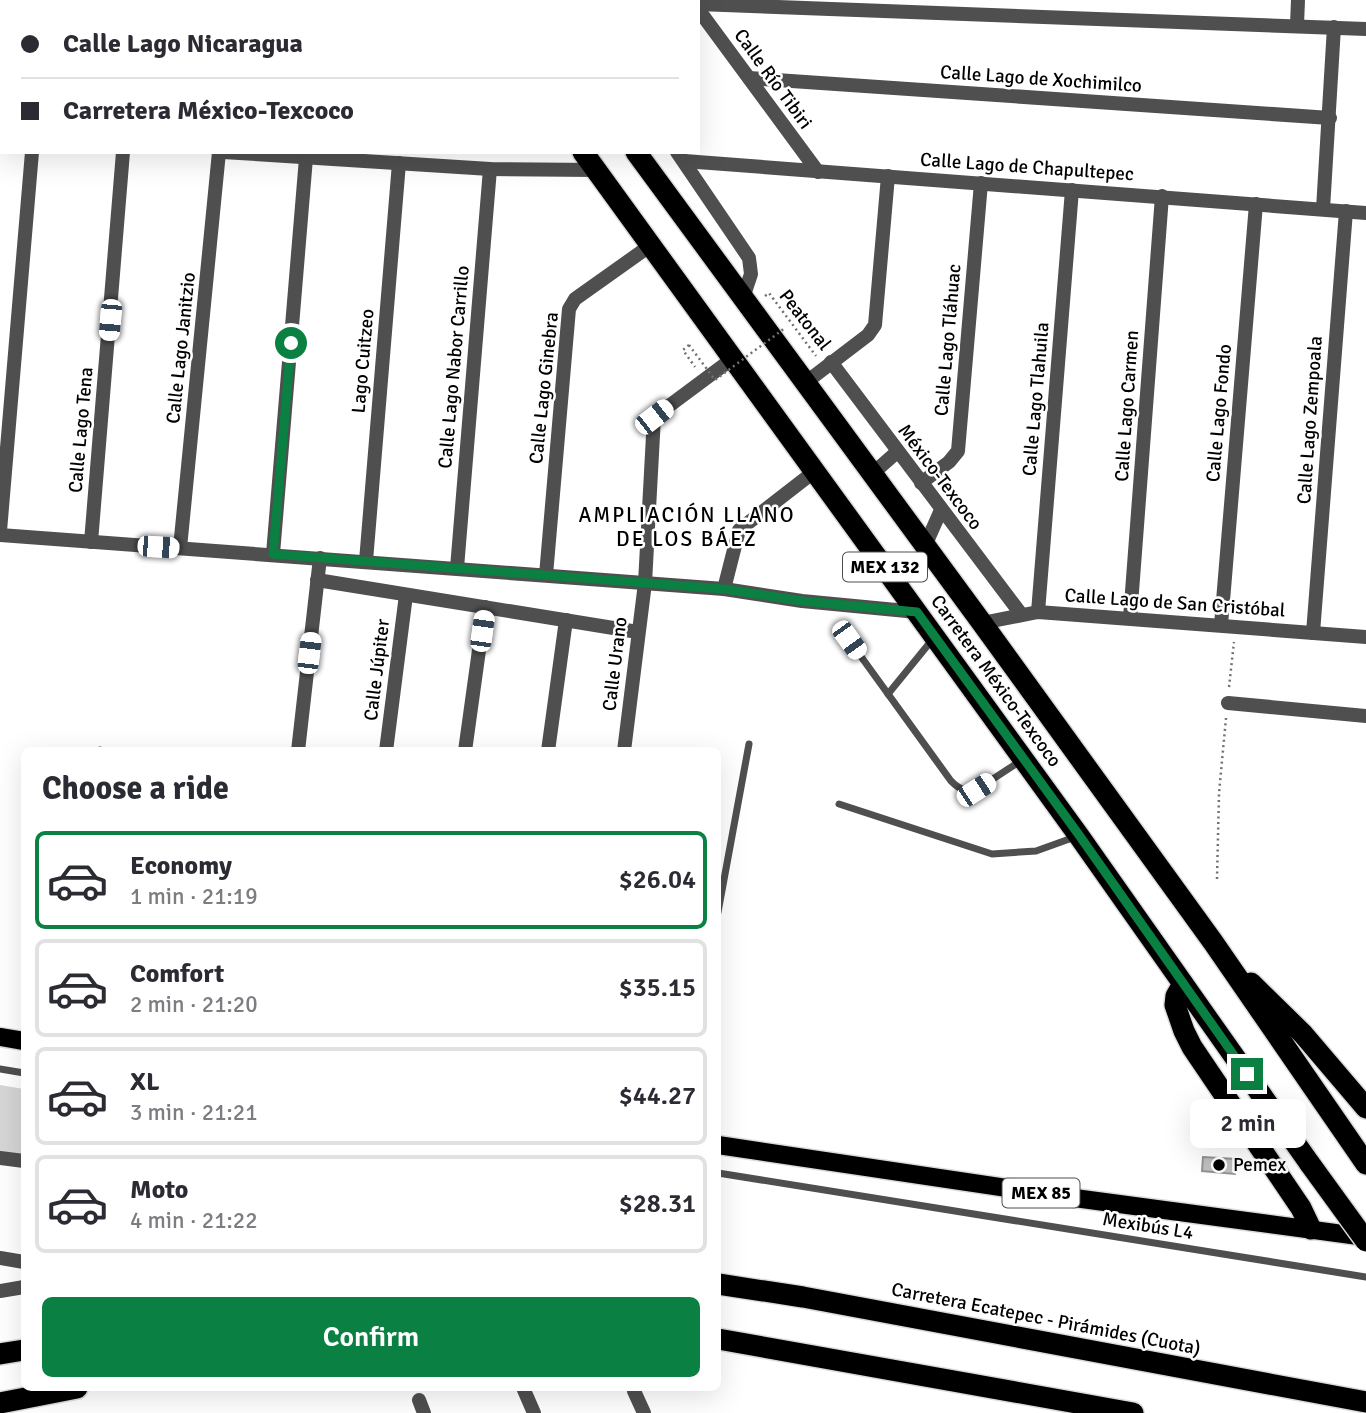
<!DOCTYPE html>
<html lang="en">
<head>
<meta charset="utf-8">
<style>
  body { margin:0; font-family:Signika,sans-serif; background:#f2f2f3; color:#2b2b33; height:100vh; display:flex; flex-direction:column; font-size:26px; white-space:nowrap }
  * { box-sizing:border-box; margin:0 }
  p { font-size:23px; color:#7c7c81 }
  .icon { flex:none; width:38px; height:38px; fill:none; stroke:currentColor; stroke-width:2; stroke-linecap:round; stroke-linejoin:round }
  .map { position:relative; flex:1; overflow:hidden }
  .drawer { position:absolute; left:21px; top:747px; width:700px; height:644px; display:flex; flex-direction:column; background:#fff; border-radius:10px; box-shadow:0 7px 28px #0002 }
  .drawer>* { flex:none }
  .guide { position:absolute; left:0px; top:0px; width:700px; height:154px; box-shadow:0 7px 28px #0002; display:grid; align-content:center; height:154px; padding:0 21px; background:#fff }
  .end { position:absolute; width:32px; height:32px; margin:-16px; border:9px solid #0b8043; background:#fff; box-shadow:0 0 0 4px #fff }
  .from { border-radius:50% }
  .bubble { position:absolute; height:49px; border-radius:10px; background:#fff; box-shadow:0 7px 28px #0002; font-size:23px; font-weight:600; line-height:49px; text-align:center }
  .car { position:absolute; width:21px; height:42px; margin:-21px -10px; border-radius:9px; box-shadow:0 0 5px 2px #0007; background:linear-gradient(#fff 24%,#345 0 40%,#fff 0 76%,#345 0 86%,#fff 0) }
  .guide b { display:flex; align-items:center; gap:24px; height:66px; font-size:26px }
  .guide b+b { border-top:2px solid #e1e1e2 }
  .guide i { width:18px; height:18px; background:#2b2b33 }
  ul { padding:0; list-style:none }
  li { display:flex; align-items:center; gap:21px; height:98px; margin:0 14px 10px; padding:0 7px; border:4px solid #e1e1e2; border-radius:10px }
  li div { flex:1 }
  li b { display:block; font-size:26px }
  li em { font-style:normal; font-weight:600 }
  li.selected { border-color:#0b8043 }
  li>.icon { width:63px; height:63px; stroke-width:1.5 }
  h2 { padding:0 21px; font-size:32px; line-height:84px }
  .action { display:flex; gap:14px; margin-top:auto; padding:14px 21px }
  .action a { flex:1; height:80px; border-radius:10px; background:#0b8043; color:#fff; font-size:28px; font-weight:600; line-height:80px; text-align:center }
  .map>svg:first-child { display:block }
</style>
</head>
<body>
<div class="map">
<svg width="1366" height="1413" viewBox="0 0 1366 1413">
  <rect width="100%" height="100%" fill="#fff"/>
  <path fill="#d6d6d6" d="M 0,1085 L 24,1089 L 24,1162 L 0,1159 Z"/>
  <path fill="#bfbfbf" stroke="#939393" stroke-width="2" d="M 1203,1157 L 1236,1159 L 1235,1174 L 1202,1171 Z"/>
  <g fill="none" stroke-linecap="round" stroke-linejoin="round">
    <g stroke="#dbdbdb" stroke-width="21">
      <g id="primary">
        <path d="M 0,1037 L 24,1041"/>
        <path d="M 718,1145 L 1067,1197 L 1366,1237"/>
      </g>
    </g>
    <g stroke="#dbdbdb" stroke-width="24">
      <g id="highway">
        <path d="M 458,0 L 461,2"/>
        <path d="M 522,0 L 524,2"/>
        <path d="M 583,152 L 1079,836 L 1310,1164"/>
        <path d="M 636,152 L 982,623 L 1213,942 L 1366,1164"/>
        <path d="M 1251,983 L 1303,1034 L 1366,1108"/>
        <path d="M 1183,984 L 1176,996 L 1175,1005 L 1184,1031 L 1192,1047 L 1301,1208 L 1311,1229"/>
        <path d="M 718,1284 L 803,1297 L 1366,1402"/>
        <path d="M 718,1339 L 1133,1413"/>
        <path d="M 0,1354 L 24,1350"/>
        <path d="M 0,1403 L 77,1388"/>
      </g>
    </g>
    <g stroke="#717171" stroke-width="2.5" stroke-dasharray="2 3.5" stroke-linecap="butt">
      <path d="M 765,296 L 769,293 L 816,356"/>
      <path d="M 689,345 L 683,350 L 695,367"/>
      <path d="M 1229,687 L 1234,642"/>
      <path d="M 1217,879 L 1219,793 L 1226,718"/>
    </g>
    <g stroke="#4f4f4f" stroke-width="7">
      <path d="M 849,640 L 951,781 C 959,789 965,792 976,790 L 1022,760"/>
      <path d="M 888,694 L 932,640"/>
      <path d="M 100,751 L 100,750"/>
      <path d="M 839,804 L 992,854 L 1036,851 L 1075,837"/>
      <path d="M 718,912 L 749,744"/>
      <path d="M 0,1069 L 24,1073"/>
      <path d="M 718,1173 L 1366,1277"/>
    </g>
    <g stroke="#4f4f4f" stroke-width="14">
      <path d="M 561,0 L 562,2"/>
      <path d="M 698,4 L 1366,29"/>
      <path d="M 698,9 L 818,172"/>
      <path d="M 1297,25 L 1298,0"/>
      <path d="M 0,75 L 2,75"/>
      <path d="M 749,78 L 1330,118"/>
      <path d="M 0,136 L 2,136"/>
      <path d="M 223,152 L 490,169 L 596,170"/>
      <path d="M 677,152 L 749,258 L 751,274 L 743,298"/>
      <path d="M 684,161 L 1366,213"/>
      <path d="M 1323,209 L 1334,27"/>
      <path d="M 831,362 L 1021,614"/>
      <path d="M 805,383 L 868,335 L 875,325 L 888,176"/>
      <path d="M 872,474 L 897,452"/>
      <path d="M 921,483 L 949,462 L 958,451 L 981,183"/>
      <path d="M 0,531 L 32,152"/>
      <path d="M 0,535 L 724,589 L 802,601 L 917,612"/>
      <path d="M 91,542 L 123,152"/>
      <path d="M 925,546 L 941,510"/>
      <path d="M 180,548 L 219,152"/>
      <path d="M 273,554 L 306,158"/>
      <path d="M 366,561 L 399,163"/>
      <path d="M 457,568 L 490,169"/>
      <path d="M 546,575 L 569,309 L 575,299 L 651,245"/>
      <path d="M 317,580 L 638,632"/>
      <path d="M 724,589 L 739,530 L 815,471"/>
      <path d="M 1038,612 L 1072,190"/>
      <path d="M 1130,618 L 1162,196"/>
      <path d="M 982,623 L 1038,612 L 1366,637"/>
      <path d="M 1221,625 L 1256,204"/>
      <path d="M 1313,633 L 1346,211"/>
      <path d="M 1228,703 L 1366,716"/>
      <path d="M 298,751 L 320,558"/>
      <path d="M 386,751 L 406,595"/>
      <path d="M 465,751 L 485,607"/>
      <path d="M 548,751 L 566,620"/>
      <path d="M 624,751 L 645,583 L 654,417 L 732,359"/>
      <path d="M 0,1158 L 24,1161"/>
      <path d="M 0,1258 L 24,1262"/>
      <path d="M 0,1291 L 24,1287"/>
      <path d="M 524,1390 L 534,1413"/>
      <path d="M 634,1391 L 644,1413"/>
      <path d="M 419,1400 L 424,1413"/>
    </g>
    <use href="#primary" stroke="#000" stroke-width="18"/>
    <use href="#highway" stroke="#000" stroke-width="21"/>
    <g stroke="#dbdbdb" stroke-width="24" stroke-linecap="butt">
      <path id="highway-bridge" d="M 1310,1164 L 1366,1241"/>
    </g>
    <path stroke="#717171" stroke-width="2.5" stroke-dasharray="2 3.5" stroke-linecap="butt" d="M 689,345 L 715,380 L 785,328"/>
    <use href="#highway-bridge" stroke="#000" stroke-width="21"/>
  </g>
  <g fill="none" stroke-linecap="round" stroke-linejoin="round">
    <path stroke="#0b8043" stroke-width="9" d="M 291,343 L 273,554 L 724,589 L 802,601 L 917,612 L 1079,835 L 1247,1074"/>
  </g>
  <circle fill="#000" stroke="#fff" stroke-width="2.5" cx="1219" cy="1165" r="7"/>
  <g text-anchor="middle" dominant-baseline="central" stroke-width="5" stroke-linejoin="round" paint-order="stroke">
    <g fill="#fff" stroke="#4c4c4c" stroke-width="2">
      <rect x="843" y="552.5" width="84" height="29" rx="5"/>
      <rect x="1002.5" y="1178.5" width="77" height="29" rx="5"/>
    </g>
    <g font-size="18" font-weight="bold" fill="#000">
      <text x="885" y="567">MEX 132</text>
      <text x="1041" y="1193">MEX 85</text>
    </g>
    <g font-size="19" fill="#000" stroke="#fff">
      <text transform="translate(773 79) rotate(54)">Calle Río Tibiri</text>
      <text transform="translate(1041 79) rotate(4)">Calle Lago de Xochimilco</text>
      <text transform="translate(1027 167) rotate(4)">Calle Lago de Chapultepec</text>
      <text transform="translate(805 320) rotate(52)">Peatonal</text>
      <text transform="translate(948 340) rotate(-85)">Calle Lago Tláhuac</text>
      <text transform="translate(181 348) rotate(-84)">Calle Lago Janitzio</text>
      <text transform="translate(363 361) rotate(-85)">Lago Cuitzeo</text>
      <text transform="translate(454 367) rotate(-85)">Calle Lago Nabor Carrillo</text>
      <text transform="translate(544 388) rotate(-84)">Calle Lago Ginebra</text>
      <text transform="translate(1036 399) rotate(-85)">Calle Lago Tlahuila</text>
      <text transform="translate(1127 406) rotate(-86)">Calle Lago Carmen</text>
      <text transform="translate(1219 413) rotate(-85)">Calle Lago Fondo</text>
      <text transform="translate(1310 420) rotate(-86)">Calle Lago Zempoala</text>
      <text transform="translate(81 430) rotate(-85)">Calle Lago Tena</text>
      <text transform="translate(940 477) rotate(53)">México-Texcoco</text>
      <text transform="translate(1175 603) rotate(4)">Calle Lago de San Cristóbal</text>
      <text transform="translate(615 664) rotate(-83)">Calle Urano</text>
      <text transform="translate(377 670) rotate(-83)">Calle Júpiter</text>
      <text transform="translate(996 681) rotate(54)">Carretera México-Texcoco</text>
      <text transform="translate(1148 1226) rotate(9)">Mexibús L4</text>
      <text transform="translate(1046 1319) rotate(11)">Carretera Ecatepec - Pirámides (Cuota)</text>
    </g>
    <g font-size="19" fill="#000" stroke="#fff" text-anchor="start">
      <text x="1233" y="1165">Pemex</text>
    </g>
    <g font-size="21" letter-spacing="2" fill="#000" stroke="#fff">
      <text x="687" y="515">AMPLIACIÓN LLANO<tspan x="687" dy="24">DE LOS BÁEZ</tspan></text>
    </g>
  </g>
</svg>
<i class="end from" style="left:291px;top:343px"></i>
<i class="end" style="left:1247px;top:1074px"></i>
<div class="bubble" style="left:1190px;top:1099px;width:116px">2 min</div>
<i class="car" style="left:110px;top:320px;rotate:185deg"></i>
<i class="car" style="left:654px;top:417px;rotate:52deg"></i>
<i class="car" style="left:158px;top:547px;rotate:94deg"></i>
<i class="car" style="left:482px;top:631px;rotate:8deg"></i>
<i class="car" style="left:849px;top:640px;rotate:144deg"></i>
<i class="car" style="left:309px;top:653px;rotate:7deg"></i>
<i class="car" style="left:976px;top:790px;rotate:57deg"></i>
<div class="guide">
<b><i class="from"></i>Calle Lago Nicaragua</b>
<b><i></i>Carretera México-Texcoco</b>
</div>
<section class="drawer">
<h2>Choose a ride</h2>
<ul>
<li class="selected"><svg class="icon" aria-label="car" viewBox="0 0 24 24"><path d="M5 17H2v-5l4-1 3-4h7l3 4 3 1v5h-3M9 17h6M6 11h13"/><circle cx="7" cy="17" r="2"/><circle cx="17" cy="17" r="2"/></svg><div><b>Economy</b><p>1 min · 21:19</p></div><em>$26.04</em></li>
<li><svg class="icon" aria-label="car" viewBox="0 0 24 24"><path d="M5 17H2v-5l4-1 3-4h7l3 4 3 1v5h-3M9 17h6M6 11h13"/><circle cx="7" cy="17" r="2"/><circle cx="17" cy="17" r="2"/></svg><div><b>Comfort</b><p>2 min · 21:20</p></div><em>$35.15</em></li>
<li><svg class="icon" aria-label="car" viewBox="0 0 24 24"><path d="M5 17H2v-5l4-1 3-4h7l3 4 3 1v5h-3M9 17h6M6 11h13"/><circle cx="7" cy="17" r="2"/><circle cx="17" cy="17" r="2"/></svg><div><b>XL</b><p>3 min · 21:21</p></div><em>$44.27</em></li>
<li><svg class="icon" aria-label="car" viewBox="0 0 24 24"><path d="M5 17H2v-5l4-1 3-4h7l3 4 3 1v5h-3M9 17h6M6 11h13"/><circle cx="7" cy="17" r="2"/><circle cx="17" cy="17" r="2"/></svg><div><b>Moto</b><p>4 min · 21:22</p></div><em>$28.31</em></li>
</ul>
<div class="action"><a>Confirm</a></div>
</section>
</div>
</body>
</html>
